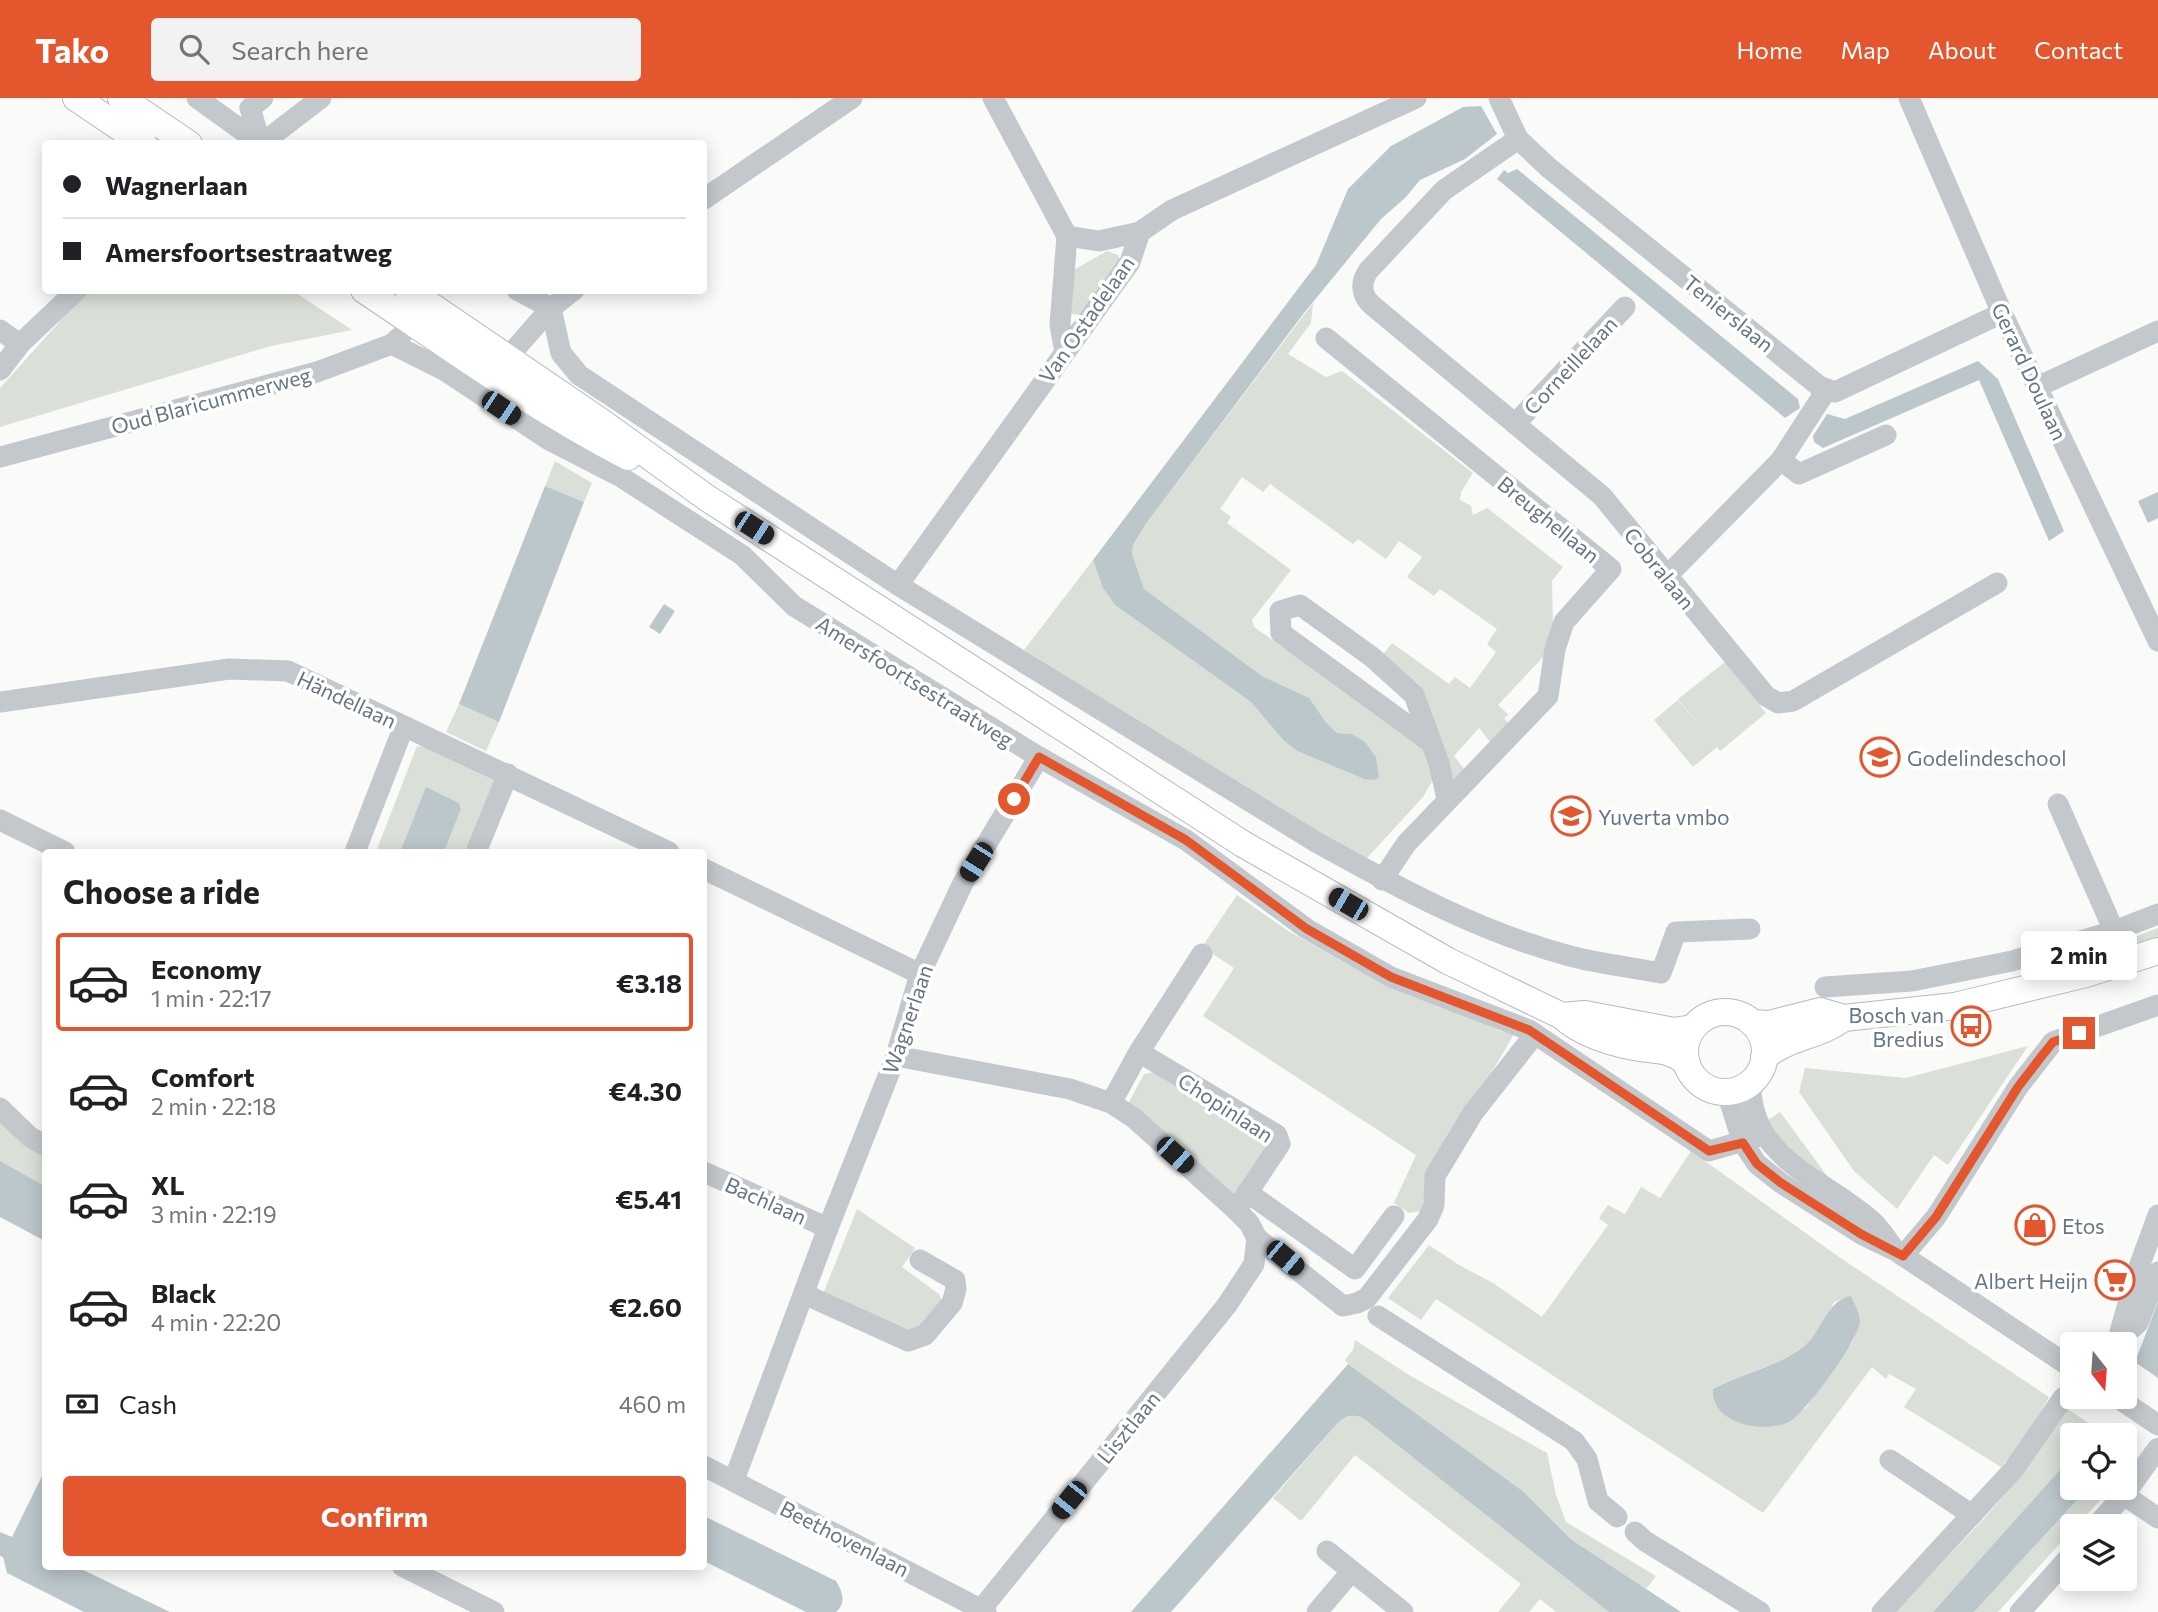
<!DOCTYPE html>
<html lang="en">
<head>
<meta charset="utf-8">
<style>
  body { margin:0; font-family:Commissioner,sans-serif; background:#f2f2f2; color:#202124; height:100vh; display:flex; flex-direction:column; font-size:26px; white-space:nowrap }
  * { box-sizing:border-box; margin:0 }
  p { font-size:23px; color:#757577 }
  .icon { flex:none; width:38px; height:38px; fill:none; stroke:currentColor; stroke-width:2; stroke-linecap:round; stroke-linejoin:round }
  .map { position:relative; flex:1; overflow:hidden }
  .drawer { position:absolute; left:42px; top:751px; width:665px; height:721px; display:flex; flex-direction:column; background:#fff; border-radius:7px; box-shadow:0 4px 18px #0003 }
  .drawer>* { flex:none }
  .hud { position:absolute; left:42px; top:42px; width:665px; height:154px; border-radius:7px; box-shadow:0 4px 18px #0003; display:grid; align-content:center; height:154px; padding:0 21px; background:#fff }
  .needle { width:46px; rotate:163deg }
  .tools { position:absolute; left:2060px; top:1234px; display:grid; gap:14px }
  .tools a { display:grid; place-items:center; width:77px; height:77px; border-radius:7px; background:#fff; box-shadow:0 4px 18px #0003; font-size:35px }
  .end { position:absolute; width:32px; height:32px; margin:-16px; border:9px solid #e4572e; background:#fff; box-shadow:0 0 0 4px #fff }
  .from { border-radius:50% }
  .bubble { position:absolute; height:49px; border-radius:7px; background:#fff; box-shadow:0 4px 18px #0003; font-size:23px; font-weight:700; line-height:49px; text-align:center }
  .car { position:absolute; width:21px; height:42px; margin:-21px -10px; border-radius:9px; box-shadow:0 0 5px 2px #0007; background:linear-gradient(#222 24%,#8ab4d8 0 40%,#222 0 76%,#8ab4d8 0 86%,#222 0) }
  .hud b { display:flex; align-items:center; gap:24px; height:66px; font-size:26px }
  .hud b+b { border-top:2px solid #e0e0e0 }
  .hud i { width:18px; height:18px; background:#202124 }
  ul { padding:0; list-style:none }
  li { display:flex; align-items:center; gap:21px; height:98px; margin:0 14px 10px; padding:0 7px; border:4px solid transparent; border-radius:7px }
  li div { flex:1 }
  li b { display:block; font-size:26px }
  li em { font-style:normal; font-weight:700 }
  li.current { border-color:#e4572e }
  li>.icon { width:63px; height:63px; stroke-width:1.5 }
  h2 { padding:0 21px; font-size:32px; line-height:84px }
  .pay { display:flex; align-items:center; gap:18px; height:77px; padding:0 21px; font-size:26px }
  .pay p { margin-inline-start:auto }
  .primary-button { display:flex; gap:14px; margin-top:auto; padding:14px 21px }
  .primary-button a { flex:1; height:80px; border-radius:7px; background:#e4572e; color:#fff; font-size:28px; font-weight:700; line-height:80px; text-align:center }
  header { display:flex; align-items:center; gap:42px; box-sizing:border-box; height:98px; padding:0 35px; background:#e4572e; color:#fff }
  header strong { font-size:33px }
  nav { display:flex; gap:38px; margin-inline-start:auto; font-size:24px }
  .search { width:490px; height:63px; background:#f2f2f2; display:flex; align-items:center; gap:18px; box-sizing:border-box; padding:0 24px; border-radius:7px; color:#757577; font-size:26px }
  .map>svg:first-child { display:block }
</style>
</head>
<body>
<header>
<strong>Tako</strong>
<div class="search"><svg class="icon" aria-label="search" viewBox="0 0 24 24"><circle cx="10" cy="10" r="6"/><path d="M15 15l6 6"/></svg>Search here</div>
<nav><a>Home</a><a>Map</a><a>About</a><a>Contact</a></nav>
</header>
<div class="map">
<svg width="2158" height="1514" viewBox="0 0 2158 1514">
  <rect width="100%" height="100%" fill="#fafaf8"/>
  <g fill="#dadfd7" fill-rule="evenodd">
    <path d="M 1107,153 L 1118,157 L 1121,166 L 1082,218 L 1069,215 L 1072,173 Z"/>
    <path d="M 98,192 L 293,193 L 352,232 L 271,248 L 0,329 L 0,290 L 87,193 L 95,195 Z"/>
    <path d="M 1313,205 L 1311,225 L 1288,256 L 1326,279 L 1342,273 L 1473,375 L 1461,394 L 1460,402 L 1471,408 L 1473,417 L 1487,410 L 1563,469 L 1552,483 L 1553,530 L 1544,558 L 1498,607 L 1509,617 L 1504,620 L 1511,628 L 1491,645 L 1479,630 L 1454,658 L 1465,672 L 1451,685 L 1382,558 L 1392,545 L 1449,586 L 1455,579 L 1470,590 L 1496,554 L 1487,546 L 1497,531 L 1440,491 L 1434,498 L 1407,479 L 1422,459 L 1399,443 L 1386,461 L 1358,441 L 1353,446 L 1270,386 L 1263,394 L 1242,379 L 1220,411 L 1231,419 L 1227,425 L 1291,472 L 1252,522 L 1254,529 L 1422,648 L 1435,678 L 1423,699 L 1367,760 L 1319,739 L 1024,552 L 1093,462 L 1103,490 L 1115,507 L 1251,604 L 1284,643 L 1297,653 L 1364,681 L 1351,636 L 1337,635 L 1325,623 L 1308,600 L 1262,578 L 1143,491 L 1132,456 L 1133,447 L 1145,427 Z"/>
    <path d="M 555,363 L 592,385 L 584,404 L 545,388 Z"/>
    <path d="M 1725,564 L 1766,615 L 1720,653 L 1717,649 L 1693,669 L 1654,622 L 1678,602 L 1703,632 L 1678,601 Z"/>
    <path d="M 459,606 L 499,624 L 486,653 L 446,634 Z"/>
    <path d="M 417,648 L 426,649 L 496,684 L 467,754 L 444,754 L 461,711 L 459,705 L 426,690 L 400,754 L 376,754 Z"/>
    <path d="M 1237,797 L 1288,833 L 1358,872 L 1467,917 L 1501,933 L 1514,936 L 1428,1083 L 1421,1113 L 1409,1115 L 1394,1105 L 1416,1057 L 1203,918 L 1234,870 L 1202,849 Z"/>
    <path d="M 2158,830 L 2158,841 L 2034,877 Z"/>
    <path d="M 2028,948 L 1948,1067 L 1934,1057 L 1897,1111 L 1854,1073 L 1799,994 L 1805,970 L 1906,980 Z"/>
    <path d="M 1153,974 L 1269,1047 L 1234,1100 L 1127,1008 L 1144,976 Z"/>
    <path d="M 1780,1014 L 1831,1083 L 1779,1046 L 1765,1024 Z"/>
    <path d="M 0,1021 L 45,1060 L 45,1088 L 0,1063 Z"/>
    <path d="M 1691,1053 L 1839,1159 L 2049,1299 L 2026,1341 L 2001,1369 L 1904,1309 L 1916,1291 L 1889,1276 L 1886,1281 L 1872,1269 L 1763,1415 L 1436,1201 L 1421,1222 L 1388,1200 L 1429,1147 L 1459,1167 L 1493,1185 L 1542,1219 L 1608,1127 L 1599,1120 L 1608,1107 L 1625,1116 L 1641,1089 L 1660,1100 ZM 1851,1198 L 1860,1223 L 1853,1243 L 1805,1311 L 1713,1291 C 1741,1275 1776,1269 1803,1249 C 1817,1239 1826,1220 1834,1204 Z"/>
    <path d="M 857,1111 L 915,1150 L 902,1169 L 940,1197 L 941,1203 L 914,1234 L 823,1196 Z"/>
    <path d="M 1355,1242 L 1409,1277 L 1547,1355 L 1556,1397 L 1566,1424 L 1656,1478 L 1646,1491 L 1572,1442 L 1524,1394 L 1348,1266 L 1345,1262 L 1353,1252 Z"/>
    <path d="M 2063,1308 L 2096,1330 L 2090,1337 L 2072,1337 L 2072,1358 L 1933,1514 L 1895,1514 L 1982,1423 L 2019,1380 Z"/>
    <path d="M 1352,1316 L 1363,1320 L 1609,1514 L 1556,1514 L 1540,1501 L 1529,1514 L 1498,1514 L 1521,1486 L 1355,1357 L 1301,1423 L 1273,1400 L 1335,1328 L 1346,1317 Z"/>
    <path d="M 2088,1390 L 2112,1390 L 2076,1428 L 2072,1428 L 2072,1432 L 1998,1514 L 1974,1514 Z"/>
  </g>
  <g fill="#bbc7cb">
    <path d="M 1481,8 L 1497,36 L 1465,61 L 1420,82 L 1405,100 L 1381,121 L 1304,215 L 1145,427 L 1133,447 L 1132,456 L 1144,491 L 1262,578 L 1309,600 L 1325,623 L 1337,635 L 1351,636 L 1364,643 L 1376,659 L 1379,679 L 1375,682 L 1364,681 L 1297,653 L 1284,643 L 1251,604 L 1115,507 L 1103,490 L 1093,462 L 1316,167 L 1348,91 L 1391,48 L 1463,9 Z"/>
    <path d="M 1517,71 L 1798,301 L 1800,310 L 1785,320 L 1497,81 L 1504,72 L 1508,75 Z"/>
    <path d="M 1978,263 L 1998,281 L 2064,433 L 2049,443 L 1979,282 L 1823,350 L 1814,344 L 1813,338 L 1827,316 L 1845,321 Z"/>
    <path d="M 545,388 L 584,404 L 499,624 L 459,606 Z"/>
    <path d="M 2158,394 L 2158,420 L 2148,425 L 2138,403 Z"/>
    <path d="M 664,506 L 675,513 L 660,536 L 649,529 Z"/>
    <path d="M 426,689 L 459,705 L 461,711 L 444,754 L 400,754 Z"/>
    <path d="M 0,1063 L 45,1088 L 45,1143 L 0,1119 Z"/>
    <path d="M 1851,1198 C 1854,1205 1860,1216 1860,1223 C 1859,1242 1805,1316 1789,1324 C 1763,1336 1711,1326 1713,1291 C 1741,1275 1777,1269 1803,1249 C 1823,1234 1825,1203 1851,1198 Z"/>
    <path d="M 2158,1204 L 2158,1280 L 2135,1264 Z"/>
    <path d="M 1348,1266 L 1524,1394 L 1572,1442 L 1681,1514 L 1609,1514 L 1363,1320 C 1349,1315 1345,1318 1335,1328 L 1171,1514 L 1131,1514 Z"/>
    <path d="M 2072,1358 L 2072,1390 L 2088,1390 L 1974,1514 L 1933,1514 Z"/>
    <path d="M 45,1372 L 46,1468 L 75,1468 L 170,1514 L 84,1514 L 7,1475 L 3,1459 L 0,1458 L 0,1434 L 12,1439 Z"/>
    <path d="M 704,1418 L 836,1483 C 842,1493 847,1505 836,1514 L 806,1514 L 704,1463 Z"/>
  </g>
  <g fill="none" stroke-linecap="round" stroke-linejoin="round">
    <g stroke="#b5babe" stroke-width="28">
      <g id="major">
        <path d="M 76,0 L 144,46"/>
        <path d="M 121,0 L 189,46"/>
        <path d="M 364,192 C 451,250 535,311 628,359"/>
        <path d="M 408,192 L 603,325 L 707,400 L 1243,746 L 1448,863 L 1562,918 C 1582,936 1608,944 1634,949 C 1656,953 1669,950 1687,965"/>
        <circle cx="1725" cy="954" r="40"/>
        <path d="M 1562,918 L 1585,916 L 1674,933 L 1693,930"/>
        <path d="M 1752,925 L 1769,926 L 1820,913 L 1844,920 L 1955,908 L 2086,876 L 2158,853"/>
        <path d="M 1764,959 C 1790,938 1818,939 1844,920"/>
      </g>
    </g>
    <g stroke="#c3c8cc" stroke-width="21">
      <path d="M 197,0 L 261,46"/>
      <path d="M 993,0 L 1067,138 L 1060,227 L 1065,254"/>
      <path d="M 1499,0 L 1518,41 L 1549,70 L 1819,288 L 1835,294 L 2002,215"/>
      <path d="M 1909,0 L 2002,215 L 2158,543"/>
      <path d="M 1518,41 L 1444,92 L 1368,173 C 1360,185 1361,198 1373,208 L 1602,398 L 1766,598 L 1778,605 L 1793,603 L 1997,485"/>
      <path d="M 261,46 L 321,0"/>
      <path d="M 261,46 L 250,10 L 263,0"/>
      <path d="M 704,101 L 852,0"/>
      <path d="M 1067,138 L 1099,143 L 1140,134"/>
      <path d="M 517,192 L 551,210 L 561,255 L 579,277 L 898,487 L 1316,744 C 1397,789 1481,835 1570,858 C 1600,866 1631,869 1661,875 L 1676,834 L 1750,831"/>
      <path d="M 0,232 L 20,246"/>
      <path d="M 1326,240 L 1611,471 L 1564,524 L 1555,551 L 1548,598 L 1406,746 L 1382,782"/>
      <path d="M 392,246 L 444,272 L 549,342 L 621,379 L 742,457 L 794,508 L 1039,659 L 1186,742 L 1307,831 L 1391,879 L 1529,932 L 1709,1053 L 1764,1037"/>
      <path d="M 507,260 L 551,210 L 574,192"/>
      <path d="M 0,272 L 20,246 L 77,192"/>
      <path d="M 2037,289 L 2158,233"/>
      <path d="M 1515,326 L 1625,209"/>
      <path d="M 0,359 L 317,274 L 392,246 L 402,237"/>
      <path d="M 1781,362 L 1799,376 L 1886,337"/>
      <path d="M 1667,478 L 1781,362 L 1827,291"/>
      <path d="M 898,487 L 1130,164 L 1140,134 L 1172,112 L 1416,0"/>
      <path d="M 0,604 L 229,571 L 288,573 L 669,754"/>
      <path d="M 1429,643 L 1281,535 L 1280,513 L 1300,507 L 1372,559 L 1414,597 L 1439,665 L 1447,701"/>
      <path d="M 2058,706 L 2114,833"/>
      <path d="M 0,722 L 65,754"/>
      <path d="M 355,754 L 404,628"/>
      <path d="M 476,754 L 508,676"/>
      <path d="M 704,771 L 920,876"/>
      <path d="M 1825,889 L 1912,883 L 2012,863 L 2114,833 L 2158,816"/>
      <path d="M 1139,954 L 1277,1037 L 1280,1046 L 1236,1112"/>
      <path d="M 896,958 L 1070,991 L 1111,1005 L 1134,1020 L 1236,1112 L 1249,1125 L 1257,1140 L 1343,1208 L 1357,1205 L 1367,1200 L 1428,1121 L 1434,1107 L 1435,1078 L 1473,1015 L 1535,936"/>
      <path d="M 1751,983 C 1748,1061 1824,1080 1872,1123 C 1880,1130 1886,1140 1892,1148"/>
      <path d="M 1721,994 L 1730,1004 L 1743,1045 L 1757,1066 L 1781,1085 L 1861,1136 L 1896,1153 L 2072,1270"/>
      <path d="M 1111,1005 L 1139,954 L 1202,856"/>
      <path d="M 0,1010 L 30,1039 L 46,1048"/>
      <path d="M 704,1074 L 828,1130"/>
      <path d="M 1247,1094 L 1355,1171 L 1394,1118"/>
      <path d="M 1903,1158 L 1936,1119 L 2018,989 L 2053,944 L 2158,907"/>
      <path d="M 804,1196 L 908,1243 L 925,1237 L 952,1205 L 956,1191 L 955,1182 L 920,1162"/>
      <path d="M 1378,1218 L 1574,1343 L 1587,1361 L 1598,1403 L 1617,1419"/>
      <path d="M 2118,1241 L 2136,1177 L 2158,1117"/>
      <path d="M 2116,1244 L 2138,1225 L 2158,1174"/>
      <path d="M 2115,1298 L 2158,1327"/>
      <path d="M 1890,1362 L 1972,1417"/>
      <path d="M 704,1368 L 986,1514"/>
      <path d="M 734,1382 L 828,1130 L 896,958 L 920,876 L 963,785 L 1039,659"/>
      <path d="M 2124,1397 L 2158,1420"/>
      <path d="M 2096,1428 L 2124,1397 L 2158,1350"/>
      <path d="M 1635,1434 L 1645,1443 L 1760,1514"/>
      <path d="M 1327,1453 L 1403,1514"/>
      <path d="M 402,1468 L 494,1514"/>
      <path d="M 979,1514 L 1227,1207 L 1254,1166 L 1257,1140"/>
      <path d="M 1317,1514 L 1351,1474"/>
      <path d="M 1882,1514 L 2014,1371 L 2063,1300 L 2072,1293"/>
      <path d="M 2020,1514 L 2072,1456"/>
    </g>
    <use href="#major" stroke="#fff" stroke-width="26"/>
  </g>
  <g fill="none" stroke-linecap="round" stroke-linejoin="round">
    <path stroke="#e4572e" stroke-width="9" d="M 1014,701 L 1039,659 L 1186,742 L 1307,831 L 1391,879 L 1529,932 L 1709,1053 L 1743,1045 L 1757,1066 L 1781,1085 L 1861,1136 L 1903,1158 L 1936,1119 L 2018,989 L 2041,959 L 2053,944 L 2079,935"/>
  </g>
  <defs>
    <g id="school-ring" transform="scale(2.0125)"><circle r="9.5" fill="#fff" stroke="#e4572e" stroke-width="1.5"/><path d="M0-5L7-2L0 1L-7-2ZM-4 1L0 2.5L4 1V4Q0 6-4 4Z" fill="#e4572e"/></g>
    <g id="bus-ring" transform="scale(2.0125)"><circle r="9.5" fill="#fff" stroke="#e4572e" stroke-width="1.5"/><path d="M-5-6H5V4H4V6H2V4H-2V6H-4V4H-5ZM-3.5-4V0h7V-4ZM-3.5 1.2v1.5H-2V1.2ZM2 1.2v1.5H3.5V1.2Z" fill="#e4572e"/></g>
    <g id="shop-ring" transform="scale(2.0125)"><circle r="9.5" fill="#fff" stroke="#e4572e" stroke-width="1.5"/><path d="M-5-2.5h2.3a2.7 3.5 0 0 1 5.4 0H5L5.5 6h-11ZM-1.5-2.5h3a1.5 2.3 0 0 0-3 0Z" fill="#e4572e"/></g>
    <g id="supermarket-ring" transform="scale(2.0125)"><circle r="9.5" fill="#fff" stroke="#e4572e" stroke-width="1.5"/><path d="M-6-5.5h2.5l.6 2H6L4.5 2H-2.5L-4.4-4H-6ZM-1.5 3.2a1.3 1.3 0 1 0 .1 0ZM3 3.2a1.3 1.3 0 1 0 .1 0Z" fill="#e4572e"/></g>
  </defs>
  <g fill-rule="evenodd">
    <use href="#school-ring" x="1880" y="659"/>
    <use href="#school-ring" x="1571" y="718"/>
    <use href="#bus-ring" x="1971" y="928"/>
    <use href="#shop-ring" x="2035" y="1127"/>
    <use href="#supermarket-ring" x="2115" y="1182"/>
  </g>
  <g text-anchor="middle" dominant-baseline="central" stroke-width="7" stroke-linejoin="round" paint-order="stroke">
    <g font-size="21" fill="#657683" stroke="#fff">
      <text transform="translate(1729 215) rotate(39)">Tenierslaan</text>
      <text transform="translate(1086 221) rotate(-55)">Van Ostadelaan</text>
      <text transform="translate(1570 267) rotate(-47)">Corneillelaan</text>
      <text transform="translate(2030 273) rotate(65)">Gerard Doulaan</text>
      <text transform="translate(211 302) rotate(-15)">Oud Blaricummerweg</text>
      <text transform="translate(1549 421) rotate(39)">Breughellaan</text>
      <text transform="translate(1660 470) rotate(51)">Cobralaan</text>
      <text transform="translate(915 583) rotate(32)">Amersfoortsestraatweg</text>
      <text transform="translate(347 601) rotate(25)">Händellaan</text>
      <text transform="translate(907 921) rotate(-71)">Wagnerlaan</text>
      <text transform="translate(1226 1009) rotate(33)">Chopinlaan</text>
      <text transform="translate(766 1102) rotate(24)">Bachlaan</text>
      <text transform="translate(1128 1329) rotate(-51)">Lisztlaan</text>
      <text transform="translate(845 1440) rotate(27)">Beethovenlaan</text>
    </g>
    <g font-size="21" fill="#657683" stroke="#fff" text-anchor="start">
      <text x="1907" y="659">Godelindeschool</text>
      <text x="1598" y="718">Yuverta vmbo</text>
      <text x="1944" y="916" text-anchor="end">Bosch van<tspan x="1944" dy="24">Bredius</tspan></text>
      <text x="2062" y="1127">Etos</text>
      <text x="2088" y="1182" text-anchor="end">Albert Heijn</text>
    </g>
  </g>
</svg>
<div class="tools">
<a><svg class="needle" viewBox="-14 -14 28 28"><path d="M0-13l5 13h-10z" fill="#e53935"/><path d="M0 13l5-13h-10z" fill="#757577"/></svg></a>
<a><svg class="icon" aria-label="locate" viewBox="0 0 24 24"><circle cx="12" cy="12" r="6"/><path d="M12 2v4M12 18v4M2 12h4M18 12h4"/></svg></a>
<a><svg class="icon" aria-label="layers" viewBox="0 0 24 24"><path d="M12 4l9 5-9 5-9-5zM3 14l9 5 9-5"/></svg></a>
</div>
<i class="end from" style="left:1014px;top:701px"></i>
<i class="end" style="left:2079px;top:935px"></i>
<div class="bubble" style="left:2021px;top:833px;width:116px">2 min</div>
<i class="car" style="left:501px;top:310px;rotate:124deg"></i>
<i class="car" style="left:754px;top:430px;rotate:123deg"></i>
<i class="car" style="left:976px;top:764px;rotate:212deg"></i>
<i class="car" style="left:1348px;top:806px;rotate:300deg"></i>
<i class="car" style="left:1175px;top:1057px;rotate:132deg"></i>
<i class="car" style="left:1285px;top:1160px;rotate:130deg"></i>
<i class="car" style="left:1069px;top:1402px;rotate:219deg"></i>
<div class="hud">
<b><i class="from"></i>Wagnerlaan</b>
<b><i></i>Amersfoortsestraatweg</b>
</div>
<section class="drawer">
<h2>Choose a ride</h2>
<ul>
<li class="current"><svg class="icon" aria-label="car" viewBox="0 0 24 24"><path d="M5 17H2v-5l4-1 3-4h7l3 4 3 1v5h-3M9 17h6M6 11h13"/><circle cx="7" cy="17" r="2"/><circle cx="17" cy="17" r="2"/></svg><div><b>Economy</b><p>1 min · 22:17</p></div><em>€3.18</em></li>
<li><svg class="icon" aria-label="car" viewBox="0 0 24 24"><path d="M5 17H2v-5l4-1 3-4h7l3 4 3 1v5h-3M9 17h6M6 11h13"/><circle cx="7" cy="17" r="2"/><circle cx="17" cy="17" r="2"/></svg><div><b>Comfort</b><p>2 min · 22:18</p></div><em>€4.30</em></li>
<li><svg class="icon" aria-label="car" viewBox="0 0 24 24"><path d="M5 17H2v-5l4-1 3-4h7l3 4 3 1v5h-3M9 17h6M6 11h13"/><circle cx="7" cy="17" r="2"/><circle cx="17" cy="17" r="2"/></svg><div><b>XL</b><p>3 min · 22:19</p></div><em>€5.41</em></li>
<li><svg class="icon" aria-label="car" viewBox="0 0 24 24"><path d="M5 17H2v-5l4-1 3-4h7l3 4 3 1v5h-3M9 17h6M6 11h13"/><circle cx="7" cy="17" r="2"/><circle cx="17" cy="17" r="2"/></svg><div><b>Black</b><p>4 min · 22:20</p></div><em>€2.60</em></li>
</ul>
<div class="pay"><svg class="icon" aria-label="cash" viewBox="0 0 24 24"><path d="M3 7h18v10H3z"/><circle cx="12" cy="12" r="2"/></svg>Cash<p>460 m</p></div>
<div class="primary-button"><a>Confirm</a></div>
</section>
</div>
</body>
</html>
